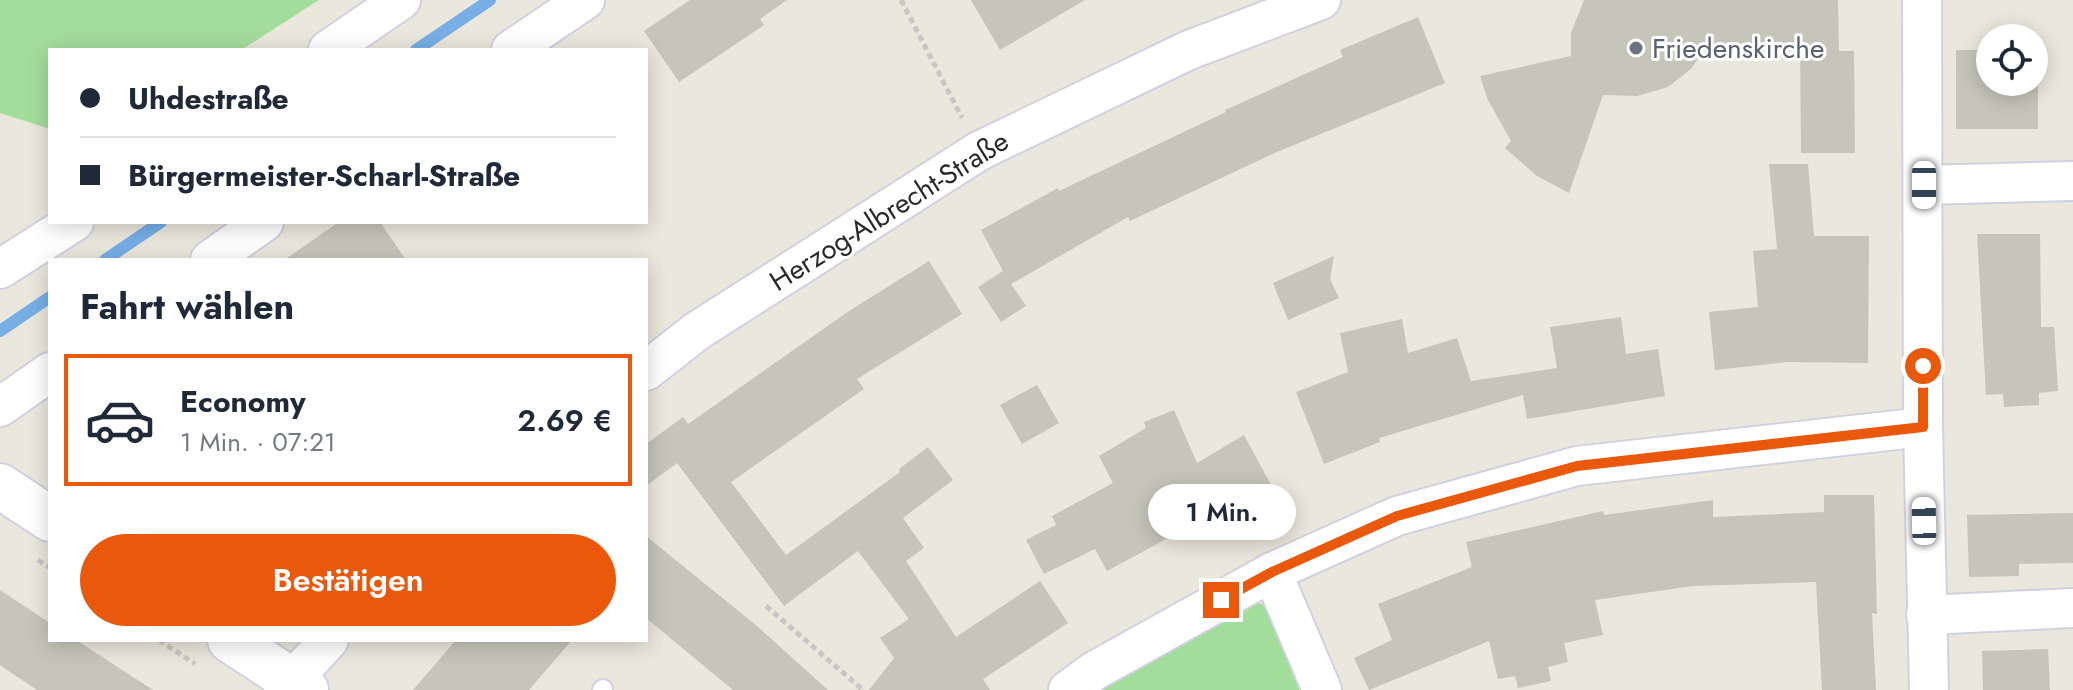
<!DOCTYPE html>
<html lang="de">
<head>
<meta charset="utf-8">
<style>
  body { margin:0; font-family:Jost,sans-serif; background:#f2f2f3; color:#1f2937; height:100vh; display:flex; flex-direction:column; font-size:30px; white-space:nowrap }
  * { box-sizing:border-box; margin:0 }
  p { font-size:26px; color:#747a83 }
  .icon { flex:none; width:44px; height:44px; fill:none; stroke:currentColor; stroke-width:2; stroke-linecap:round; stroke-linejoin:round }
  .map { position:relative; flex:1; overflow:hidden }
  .details { position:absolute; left:48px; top:258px; width:600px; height:384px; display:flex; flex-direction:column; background:#fff; border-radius:0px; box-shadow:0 4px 20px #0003 }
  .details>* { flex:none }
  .guide { position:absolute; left:48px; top:48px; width:600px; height:176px; border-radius:0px; box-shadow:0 4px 20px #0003; display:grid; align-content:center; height:176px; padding:0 32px; background:#fff }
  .controls { position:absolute; left:1976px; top:24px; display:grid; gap:16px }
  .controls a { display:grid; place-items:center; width:72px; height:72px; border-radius:50%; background:#fff; box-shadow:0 4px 20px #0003; font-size:40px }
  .end { position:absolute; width:36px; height:36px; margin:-18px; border:10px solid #ea580c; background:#fff; box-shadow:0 0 0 4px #fff }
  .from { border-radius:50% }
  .bubble { position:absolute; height:56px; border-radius:28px; background:#fff; box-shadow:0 4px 20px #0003; font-size:26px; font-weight:600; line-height:56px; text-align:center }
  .car { position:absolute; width:24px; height:48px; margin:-24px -12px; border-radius:10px; box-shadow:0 0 6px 2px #0007; background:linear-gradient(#fff 24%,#345 0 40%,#fff 0 76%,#345 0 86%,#fff 0) }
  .guide b { display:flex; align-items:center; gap:28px; height:76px; font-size:30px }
  .guide b+b { border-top:2px solid #e0e1e3 }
  .guide i { width:20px; height:20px; background:#1f2937 }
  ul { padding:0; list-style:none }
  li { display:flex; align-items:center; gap:24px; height:132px; margin:0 16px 12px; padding:0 16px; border:4px solid transparent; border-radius:0px }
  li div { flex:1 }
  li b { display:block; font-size:30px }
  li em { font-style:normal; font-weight:600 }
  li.active { border-color:#ea580c }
  li>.icon { width:72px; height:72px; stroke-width:1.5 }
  h2 { padding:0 32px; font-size:36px; line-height:96px }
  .action { display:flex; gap:16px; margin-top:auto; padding:16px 32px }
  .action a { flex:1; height:92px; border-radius:48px; background:#ea580c; color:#fff; font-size:32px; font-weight:600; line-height:92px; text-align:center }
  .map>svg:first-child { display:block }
</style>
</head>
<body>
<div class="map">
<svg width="2073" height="690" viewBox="0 0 2073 690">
  <rect width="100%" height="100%" fill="#eae7dc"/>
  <g fill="#a3dd9c">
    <path d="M 0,0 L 319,0 L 241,50 L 50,50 L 50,129 L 0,113 Z"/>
    <path d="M 1250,600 L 1272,608 L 1303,690 L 1100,690 Z"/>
  </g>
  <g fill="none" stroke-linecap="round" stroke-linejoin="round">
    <g stroke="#76aee5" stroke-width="12">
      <path d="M 416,50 L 490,0"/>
      <path d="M 105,260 L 161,222"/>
      <path d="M 0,331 L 50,297"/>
    </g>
  </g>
  <g fill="#c6c5ba">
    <path d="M 690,0 L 787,0 L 760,19 L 764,25 L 679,82 L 644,31 Z"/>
    <path d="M 971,0 L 1085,0 L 1000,50 Z"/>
    <path d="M 1584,0 L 1838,0 L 1839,51 L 1854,51 L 1855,153 L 1801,153 L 1800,43 L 1707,44 L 1692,68 L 1668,87 L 1637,96 L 1603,95 L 1569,193 L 1537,176 L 1505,148 L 1511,141 L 1488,100 L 1480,76 L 1571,56 L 1571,33 Z"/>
    <path d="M 1418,17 L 1445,83 L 1277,152 L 1130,221 L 1128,217 L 1011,284 L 1026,306 L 1001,322 L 978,287 L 1003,271 L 981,230 L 1058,188 L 1059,191 L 1226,112 L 1225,110 L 1343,57 L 1340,50 Z"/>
    <path d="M 1956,50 L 1990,50 L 1990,82 L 2038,82 L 2038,129 L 1956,129 Z"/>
    <path d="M 1769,164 L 1808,164 L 1814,236 L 1869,236 L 1868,363 L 1788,362 L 1715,370 L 1709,312 L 1758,307 L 1753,251 L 1777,249 Z"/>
    <path d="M 339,222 L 380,222 L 406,260 L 284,260 Z"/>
    <path d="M 1977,234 L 2040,234 L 2041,327 L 2054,327 L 2058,391 L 2039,393 L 2039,405 L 2004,407 L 2003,394 L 1986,395 Z"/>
    <path d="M 1334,256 L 1330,279 L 1339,298 L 1288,320 L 1273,283 Z"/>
    <path d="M 929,261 L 962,314 L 857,379 L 864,389 L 731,482 L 786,555 L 900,472 L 899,469 L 928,447 L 953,480 L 903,518 L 924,548 L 906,561 L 956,637 L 1040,581 L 1068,623 L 983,679 L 990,690 L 869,690 L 894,658 L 880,638 L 909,619 L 858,551 L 784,606 L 677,463 L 646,486 L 646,444 L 683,417 L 688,424 L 849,311 Z"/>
    <path d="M 1621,317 L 1626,354 L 1658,349 L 1665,396 L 1527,419 L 1523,395 L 1379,438 L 1380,442 L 1324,464 L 1296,392 L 1348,372 L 1340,333 L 1402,319 L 1408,353 L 1457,338 L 1471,381 L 1557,368 L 1550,327 Z"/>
    <path d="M 1037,385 L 1059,423 L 1022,444 L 1000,405 Z"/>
    <path d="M 1174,410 L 1197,463 L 1244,435 L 1276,494 L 1212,527 L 1207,517 L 1107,571 L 1095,549 L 1044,574 L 1026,540 L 1056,525 L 1052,516 L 1113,483 L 1099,456 L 1146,428 L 1144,422 Z"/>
    <path d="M 1824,495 L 1874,495 L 1877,614 L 1872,613 L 1876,690 L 1822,690 L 1816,582 L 1693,586 L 1595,600 L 1603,635 L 1564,643 L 1568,662 L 1548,667 L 1551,681 L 1518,688 L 1515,676 L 1498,679 L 1489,641 L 1369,690 L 1354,658 L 1392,640 L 1378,604 L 1472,567 L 1466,542 L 1603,511 L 1604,515 L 1713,500 L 1713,517 L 1824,512 Z"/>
    <path d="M 2073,513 L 2073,563 L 2019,564 L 2019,576 L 1969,577 L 1967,515 Z"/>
    <path d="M 646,536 L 757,626 L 828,690 L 733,690 L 646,618 Z"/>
    <path d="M 0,590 L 50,623 L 50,640 L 76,640 L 153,690 L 37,690 L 0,665 Z"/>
    <path d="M 456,640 L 572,640 L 529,690 L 413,690 Z"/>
    <path d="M 2048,649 L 2050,690 L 1983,690 L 1982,651 Z"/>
  </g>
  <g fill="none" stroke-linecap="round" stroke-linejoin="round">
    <g stroke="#d2d1e1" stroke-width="22">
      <path id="lane" d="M 602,690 L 603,689"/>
    </g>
    <g stroke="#d2d1e1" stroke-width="42">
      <g id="street">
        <path d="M 1922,0 L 1923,427 L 1929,690"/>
        <path d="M 328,50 L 401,0"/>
        <path d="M 511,50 L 585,0"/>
        <path d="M 1924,185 L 2073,181"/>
        <path d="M 210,260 L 264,222"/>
        <path d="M 0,269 L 74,222"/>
        <path d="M 646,371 L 697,331 L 979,151 L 1189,50 L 1321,0"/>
        <path d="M 0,407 L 50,372"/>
        <path d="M 1272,572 L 1322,690"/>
        <path d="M 1926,615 L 2073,608"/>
        <path d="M 283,690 L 329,640"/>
        <path d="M 1068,690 L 1094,671 L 1272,572 L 1397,516 L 1577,466 L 1923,427"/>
      </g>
    </g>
    <g stroke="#d2d1e1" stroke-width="48">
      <g id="secondary">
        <path d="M 0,486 L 50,519"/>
        <path d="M 230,640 L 306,690"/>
      </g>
    </g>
    <g stroke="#c7c7c7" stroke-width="5" stroke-dasharray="6 4" stroke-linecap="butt">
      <path d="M 901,0 L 962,118"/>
      <path d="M 38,560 L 50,568"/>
      <path d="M 766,606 L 863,690"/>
      <path d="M 159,640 L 195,664"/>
    </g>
    <use href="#lane" stroke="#fff" stroke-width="18"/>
    <use href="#street" stroke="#fff" stroke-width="38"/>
    <use href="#secondary" stroke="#fff" stroke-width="44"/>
  </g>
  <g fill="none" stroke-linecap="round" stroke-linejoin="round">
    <path stroke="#ea580c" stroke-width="10" d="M 1221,600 L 1272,572 L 1397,516 L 1577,466 L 1923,427 L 1923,366"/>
  </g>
  <circle fill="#6b7280" stroke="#fff" stroke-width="3" cx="1636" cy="48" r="8"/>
  <g text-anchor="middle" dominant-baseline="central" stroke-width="6" stroke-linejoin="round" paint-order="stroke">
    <g font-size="28" fill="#5b616d" stroke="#fff" text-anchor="start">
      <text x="1652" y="48">Friedenskirche</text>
    </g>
    <g font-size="28" fill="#292929" stroke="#fff">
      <text transform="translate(889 211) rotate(-32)">Herzog-Albrecht-Straße</text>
    </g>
  </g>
</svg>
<div class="controls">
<a><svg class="icon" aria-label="locate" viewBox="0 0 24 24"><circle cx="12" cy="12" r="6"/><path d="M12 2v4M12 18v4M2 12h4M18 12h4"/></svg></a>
</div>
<i class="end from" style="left:1923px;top:366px"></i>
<i class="end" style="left:1221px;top:600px"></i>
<div class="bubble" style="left:1148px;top:484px;width:148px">1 Min.</div>
<i class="car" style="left:1924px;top:185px;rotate:180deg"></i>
<i class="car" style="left:1924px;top:521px;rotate:359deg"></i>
<div class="guide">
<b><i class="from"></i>Uhdestraße</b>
<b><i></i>Bürgermeister-Scharl-Straße</b>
</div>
<section class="details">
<h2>Fahrt wählen</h2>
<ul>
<li class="active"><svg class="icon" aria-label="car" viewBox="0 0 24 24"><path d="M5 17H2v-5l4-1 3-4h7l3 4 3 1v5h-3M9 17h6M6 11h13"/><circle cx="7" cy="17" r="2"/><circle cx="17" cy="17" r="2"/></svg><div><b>Economy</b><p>1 Min. · 07:21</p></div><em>2.69 €</em></li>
</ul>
<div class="action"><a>Bestätigen</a></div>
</section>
</div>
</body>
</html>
